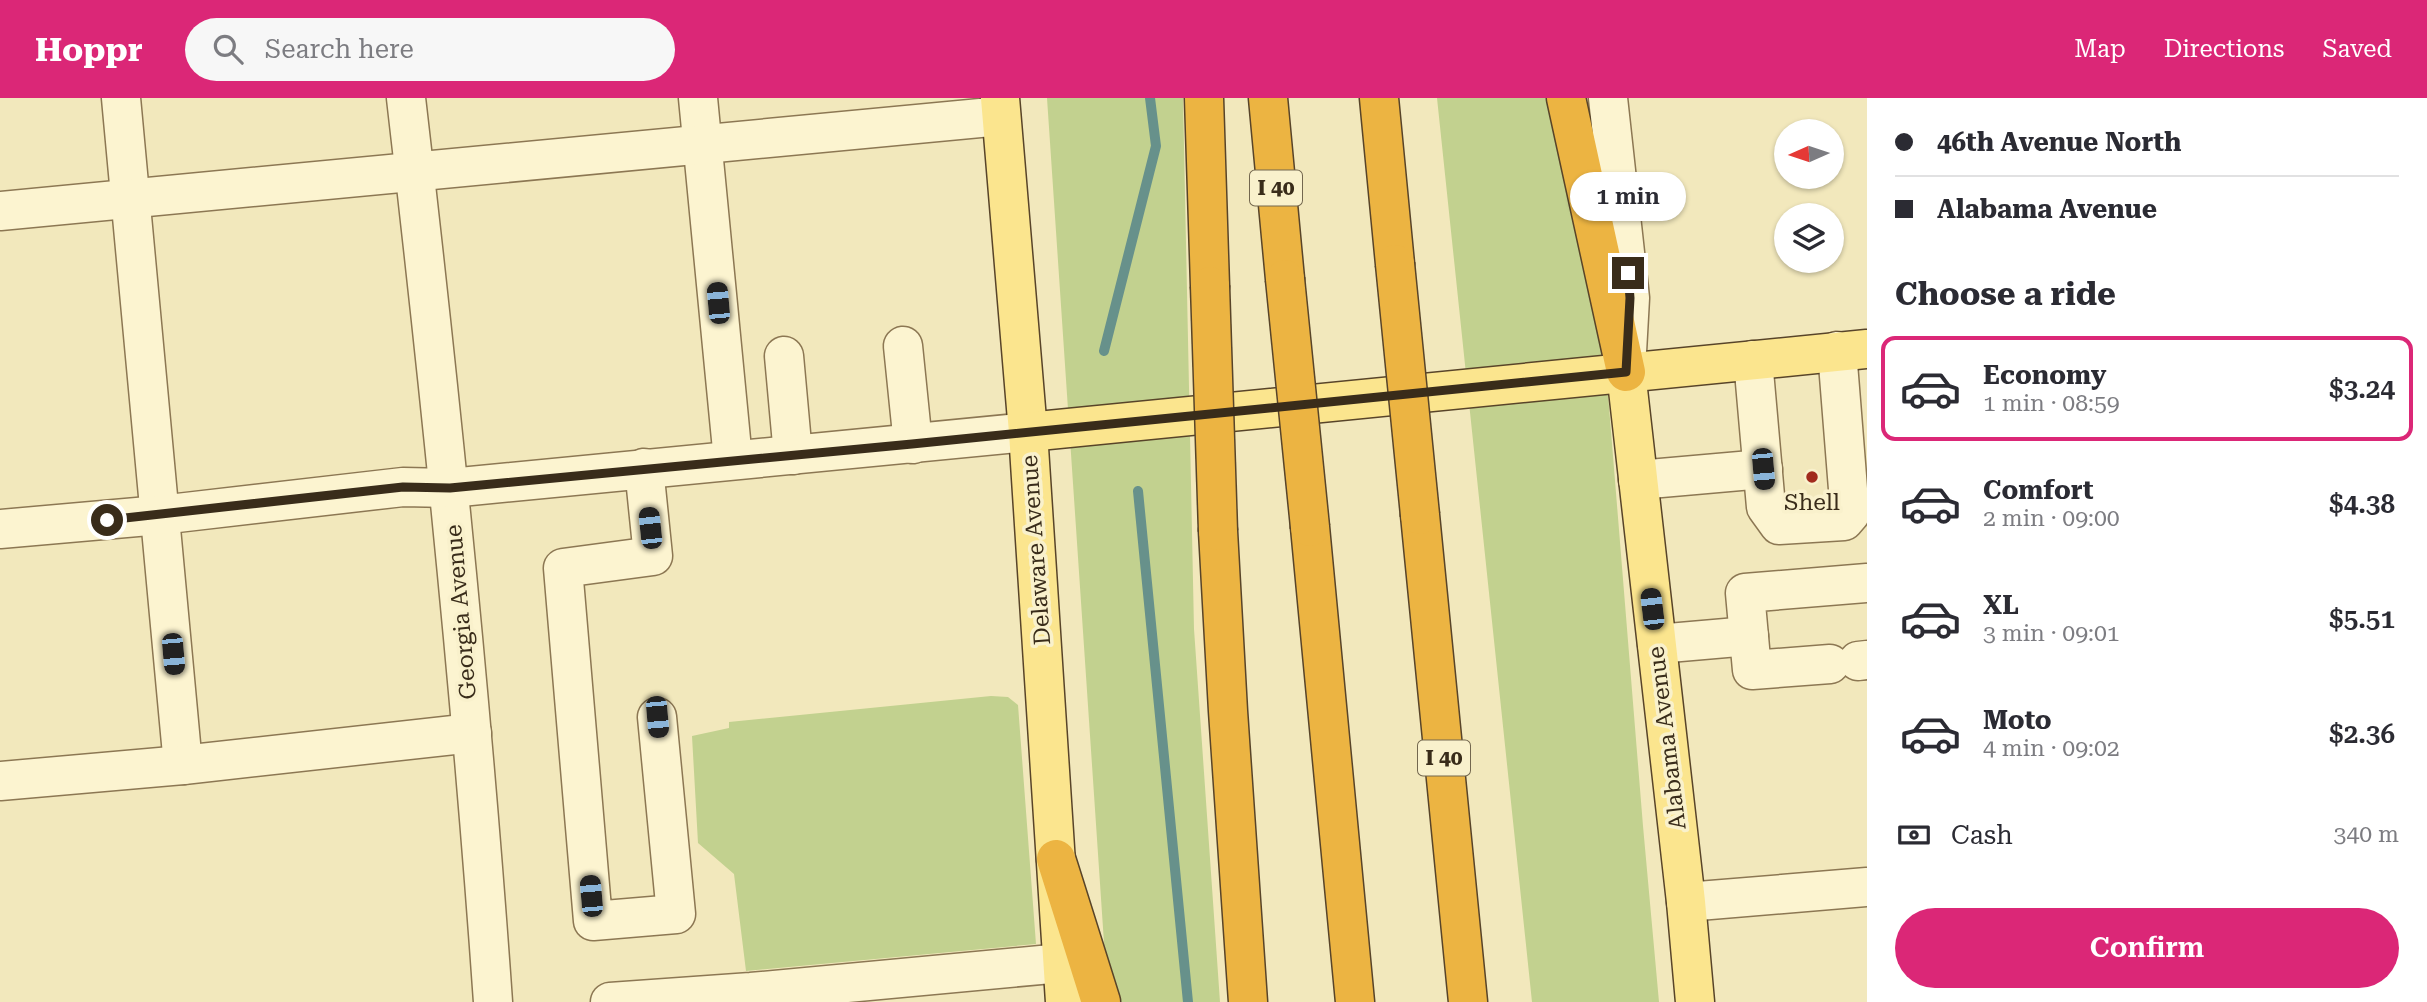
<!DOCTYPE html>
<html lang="en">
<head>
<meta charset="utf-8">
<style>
  body { margin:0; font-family:"Roboto Serif",serif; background:#f7f7f7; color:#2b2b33; height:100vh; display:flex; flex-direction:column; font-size:26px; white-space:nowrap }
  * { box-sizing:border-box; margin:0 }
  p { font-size:23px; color:#7c7c81 }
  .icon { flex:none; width:38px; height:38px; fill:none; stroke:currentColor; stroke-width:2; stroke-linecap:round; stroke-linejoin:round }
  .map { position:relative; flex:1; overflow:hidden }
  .sheet { display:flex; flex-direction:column; background:#fff; width:560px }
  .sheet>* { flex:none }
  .hud { display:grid; align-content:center; height:154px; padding:0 28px; background:#fff }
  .needle { width:46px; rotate:267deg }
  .controls { position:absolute; left:1774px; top:21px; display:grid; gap:14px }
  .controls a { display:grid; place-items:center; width:70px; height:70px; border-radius:50%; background:#fff; box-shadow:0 2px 5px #0004; font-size:35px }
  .end { position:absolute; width:32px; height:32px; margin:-16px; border:9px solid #392c1a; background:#fff; box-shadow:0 0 0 4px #fff }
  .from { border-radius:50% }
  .bubble { position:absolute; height:49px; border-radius:24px; background:#fff; box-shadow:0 2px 5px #0004; font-size:23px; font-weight:600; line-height:49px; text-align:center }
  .car { position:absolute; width:21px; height:42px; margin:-21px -10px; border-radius:9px; box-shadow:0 0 5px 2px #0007; background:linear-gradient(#222 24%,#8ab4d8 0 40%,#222 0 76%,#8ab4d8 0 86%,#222 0) }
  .hud b { display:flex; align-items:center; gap:24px; height:66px; font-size:26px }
  .hud b+b { border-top:2px solid #e1e1e2 }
  .hud i { width:18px; height:18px; background:#2b2b33 }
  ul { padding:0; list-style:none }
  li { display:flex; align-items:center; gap:21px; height:105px; margin:0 14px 10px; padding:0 14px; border:4px solid transparent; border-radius:14px }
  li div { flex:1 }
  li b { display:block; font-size:26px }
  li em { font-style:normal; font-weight:600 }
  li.selected { border-color:#db2777 }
  li>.icon { width:63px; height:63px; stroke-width:1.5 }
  h2 { padding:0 28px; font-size:32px; line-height:84px }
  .pay { display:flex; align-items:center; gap:18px; height:77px; padding:0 28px; font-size:26px }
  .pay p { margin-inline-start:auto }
  .primary-button { display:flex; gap:14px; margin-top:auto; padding:14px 28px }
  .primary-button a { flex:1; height:80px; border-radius:42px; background:#db2777; color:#fff; font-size:28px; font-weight:600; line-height:80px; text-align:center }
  header { display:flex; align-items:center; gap:42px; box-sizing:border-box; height:98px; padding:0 35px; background:#db2777; color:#fff }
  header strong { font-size:33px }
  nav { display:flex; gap:38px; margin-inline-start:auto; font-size:24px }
  .search { width:490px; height:63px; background:#f7f7f7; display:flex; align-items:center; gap:18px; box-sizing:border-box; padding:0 24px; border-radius:38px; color:#7c7c81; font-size:26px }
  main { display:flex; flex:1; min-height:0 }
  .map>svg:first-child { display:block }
</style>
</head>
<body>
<header>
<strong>Hoppr</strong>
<div class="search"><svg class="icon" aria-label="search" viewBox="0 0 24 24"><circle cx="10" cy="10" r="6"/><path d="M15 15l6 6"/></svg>Search here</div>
<nav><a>Map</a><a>Directions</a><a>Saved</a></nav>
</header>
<main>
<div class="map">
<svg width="1867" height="904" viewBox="0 0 1867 904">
  <rect width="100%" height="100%" fill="#f2e8bc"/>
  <g fill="#c2d18f">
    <path d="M 1047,0 L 1183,0 L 1194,531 L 1220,904 L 1108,904 Z"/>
    <path d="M 1437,0 L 1584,0 L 1643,728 L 1659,904 L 1532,904 Z"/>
    <path d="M 991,598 L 1008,599 L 1018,607 L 1036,846 L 746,873 L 734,776 L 698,745 L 692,638 L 729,630 L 729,624 Z"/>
  </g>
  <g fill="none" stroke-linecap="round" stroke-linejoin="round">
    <g stroke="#67918b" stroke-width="10">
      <path d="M 1104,253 L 1156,48 L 1150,0"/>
      <path d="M 1138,393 L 1188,904"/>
    </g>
    <g stroke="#8c7753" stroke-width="41">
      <g id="minor">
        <path d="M 121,0 L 183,667"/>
        <path d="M 406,0 C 441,301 472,602 493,904"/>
        <path d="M 698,0 L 733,362"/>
        <path d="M 1608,0 L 1630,200 L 1627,254"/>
        <path d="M 0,113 L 1001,18"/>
        <path d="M 903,248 L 913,346"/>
        <path d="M 784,258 L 793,357"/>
        <path d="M 1753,262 L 1766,409 L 1779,427 L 1844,423 L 1850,416 L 1837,253"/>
        <path d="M 644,370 L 653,458 L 563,470 L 593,823 L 676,816 L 657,619"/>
        <path d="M 1638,382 L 1763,371"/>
        <path d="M 0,431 L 160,417 L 403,389 L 450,390 L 1028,334"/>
        <path d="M 1657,546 L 1749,538"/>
        <path d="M 1858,563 L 1867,562"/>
        <path d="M 1830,566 L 1752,572 L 1745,495 L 1867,485"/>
        <path d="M 0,683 L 183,667 L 472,635"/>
        <path d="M 1686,804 L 1867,789"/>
        <path d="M 610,904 L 751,894 L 1062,865"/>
      </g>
    </g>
    <g stroke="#584429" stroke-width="41">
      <g id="major">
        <path d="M 1000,0 L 1028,334 L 1065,904"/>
        <path d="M 1626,274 L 1686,804 L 1695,904"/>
        <path d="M 1028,334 L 1867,251"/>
      </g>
    </g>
    <g stroke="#584429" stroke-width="41">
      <g id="highway">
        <path d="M 1204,0 L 1210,188"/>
        <path d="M 1268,0 L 1285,181"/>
        <path d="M 1379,0 L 1395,166"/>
        <path d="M 1566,0 L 1626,274"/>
        <path d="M 1420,417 L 1468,904"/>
        <path d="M 1310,429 L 1355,904"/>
        <path d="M 1218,433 L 1228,613 L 1248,904"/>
        <path d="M 1056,761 L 1101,904"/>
      </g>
    </g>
    <use href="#minor" stroke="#fcf4d0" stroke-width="38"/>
    <use href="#major" stroke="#fbe58e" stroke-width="38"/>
    <use href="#highway" stroke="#ecb442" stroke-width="38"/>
    <g stroke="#584429" stroke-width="41" stroke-linecap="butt">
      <g id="highway-bridge">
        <path d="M 1395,166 L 1420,417"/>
        <path d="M 1285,181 L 1310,429"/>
        <path d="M 1210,188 L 1218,433"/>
      </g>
    </g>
    <use href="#highway-bridge" stroke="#ecb442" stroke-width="38"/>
  </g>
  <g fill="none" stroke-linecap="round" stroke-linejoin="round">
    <path stroke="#392c1a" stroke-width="9" d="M 107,422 L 403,389 L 450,390 L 912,346 L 1626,274 L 1630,200 L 1628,175"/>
  </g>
  <circle fill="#a12b1d" stroke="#f9f1cc" stroke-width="2.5" cx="1812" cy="379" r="7"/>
  <g text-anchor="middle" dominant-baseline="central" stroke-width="7" stroke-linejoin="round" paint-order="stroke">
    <g fill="#f9f1cc" stroke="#73674f" stroke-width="2">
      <rect x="1250" y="72.5" width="52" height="35" rx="5"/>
      <rect x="1418" y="642.5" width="52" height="35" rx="5"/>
    </g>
    <g font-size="21" font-weight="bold" fill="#392c1a">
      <text x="1276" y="90">I 40</text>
      <text x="1444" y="660">I 40</text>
    </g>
    <g font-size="23" fill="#392c1a" stroke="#f9f1cc">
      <text x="1812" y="404">Shell</text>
    </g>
    <g font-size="23" fill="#392c1a" stroke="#f9f1cc">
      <text transform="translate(1036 452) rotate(-94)">Delaware Avenue</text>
      <text transform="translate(461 514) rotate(-95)">Georgia Avenue</text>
      <text transform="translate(1667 640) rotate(-97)">Alabama Avenue</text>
    </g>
  </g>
</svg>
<div class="controls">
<a><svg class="needle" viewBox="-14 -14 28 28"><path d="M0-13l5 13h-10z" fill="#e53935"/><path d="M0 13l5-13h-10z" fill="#7c7c81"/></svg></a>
<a><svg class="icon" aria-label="layers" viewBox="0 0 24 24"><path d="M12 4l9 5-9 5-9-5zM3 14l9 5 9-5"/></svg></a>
</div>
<i class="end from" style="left:107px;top:422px"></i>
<i class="end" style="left:1628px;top:175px"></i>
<div class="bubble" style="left:1570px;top:74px;width:116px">1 min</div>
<i class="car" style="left:718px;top:205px;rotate:355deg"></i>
<i class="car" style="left:1763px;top:371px;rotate:175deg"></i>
<i class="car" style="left:650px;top:430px;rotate:354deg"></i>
<i class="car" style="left:1652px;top:511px;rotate:353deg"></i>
<i class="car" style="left:173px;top:556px;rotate:175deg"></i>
<i class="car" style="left:657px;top:619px;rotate:175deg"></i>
<i class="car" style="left:591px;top:798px;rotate:355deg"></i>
</div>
<section class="sheet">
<div class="hud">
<b><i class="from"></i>46th Avenue North</b>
<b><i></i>Alabama Avenue</b>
</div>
<h2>Choose a ride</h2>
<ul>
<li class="selected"><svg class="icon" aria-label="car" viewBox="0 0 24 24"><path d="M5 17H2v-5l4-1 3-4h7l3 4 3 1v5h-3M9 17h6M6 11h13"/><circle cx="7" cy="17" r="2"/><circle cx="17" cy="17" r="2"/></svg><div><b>Economy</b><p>1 min · 08:59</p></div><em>$3.24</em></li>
<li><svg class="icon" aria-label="car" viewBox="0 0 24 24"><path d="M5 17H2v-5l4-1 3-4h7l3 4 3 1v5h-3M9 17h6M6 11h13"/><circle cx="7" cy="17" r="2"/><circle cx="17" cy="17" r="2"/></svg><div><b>Comfort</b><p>2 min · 09:00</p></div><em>$4.38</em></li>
<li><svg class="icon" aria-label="car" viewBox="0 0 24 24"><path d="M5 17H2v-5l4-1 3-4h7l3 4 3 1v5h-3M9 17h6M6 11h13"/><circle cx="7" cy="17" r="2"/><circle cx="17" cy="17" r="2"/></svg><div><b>XL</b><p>3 min · 09:01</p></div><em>$5.51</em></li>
<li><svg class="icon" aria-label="car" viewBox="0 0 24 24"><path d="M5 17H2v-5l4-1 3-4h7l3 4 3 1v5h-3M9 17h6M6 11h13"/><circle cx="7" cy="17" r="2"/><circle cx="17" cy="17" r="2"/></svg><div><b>Moto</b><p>4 min · 09:02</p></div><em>$2.36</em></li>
</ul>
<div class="pay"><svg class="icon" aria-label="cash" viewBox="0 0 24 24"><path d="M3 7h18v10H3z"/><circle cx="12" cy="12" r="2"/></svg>Cash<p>340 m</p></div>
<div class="primary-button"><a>Confirm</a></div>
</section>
</main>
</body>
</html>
